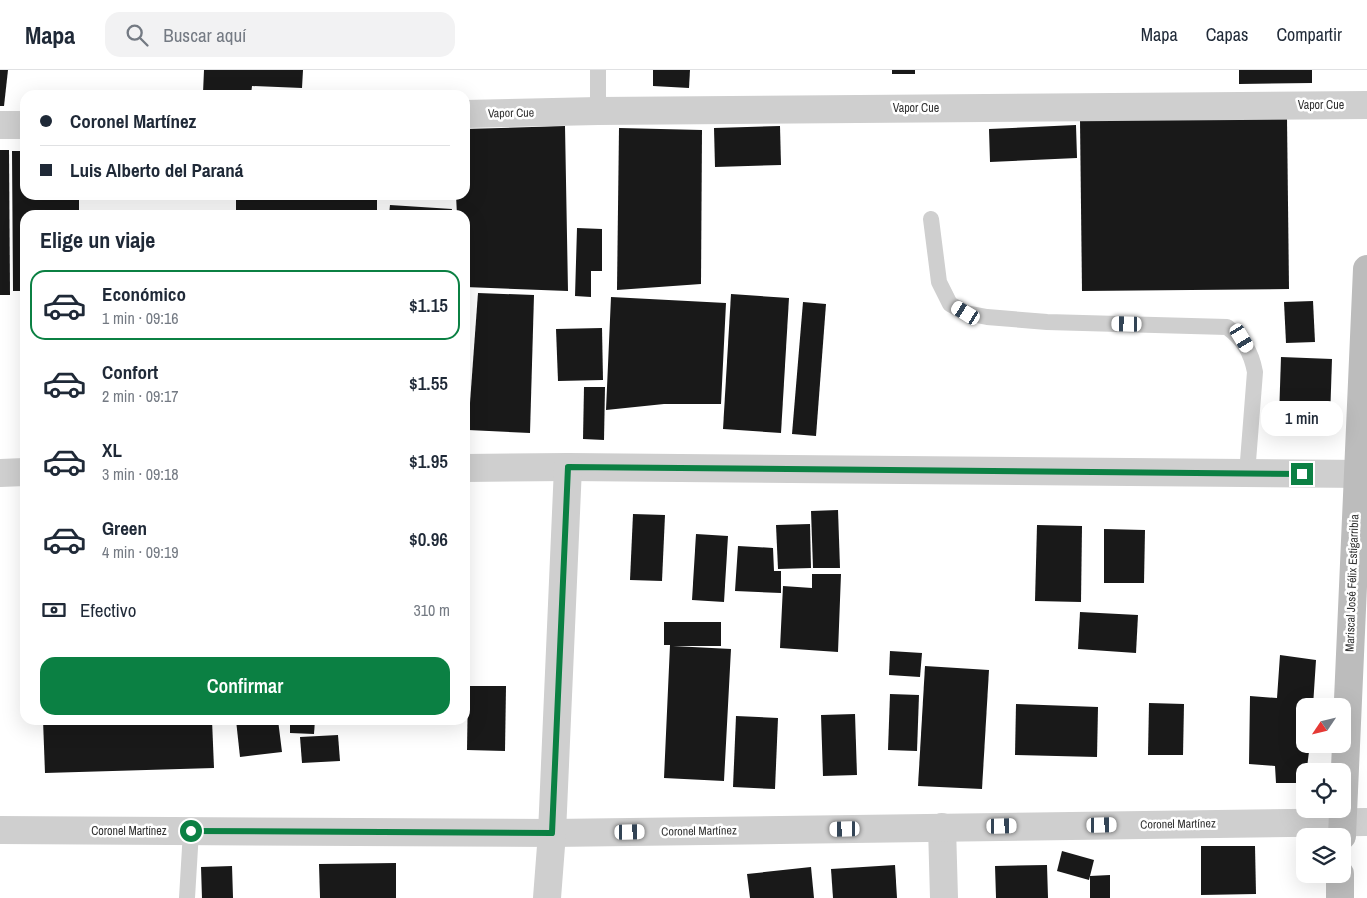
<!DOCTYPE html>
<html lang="es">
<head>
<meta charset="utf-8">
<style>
  body { margin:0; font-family:"Archivo Narrow",sans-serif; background:#f2f2f3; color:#1f2937; height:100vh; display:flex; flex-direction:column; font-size:19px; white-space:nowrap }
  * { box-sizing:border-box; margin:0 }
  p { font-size:16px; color:#747a83 }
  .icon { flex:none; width:28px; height:28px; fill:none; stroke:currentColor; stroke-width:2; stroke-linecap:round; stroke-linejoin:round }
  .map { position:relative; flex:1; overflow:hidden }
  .details { position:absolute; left:20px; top:140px; width:450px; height:515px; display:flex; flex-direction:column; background:#fff; border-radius:15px; box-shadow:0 5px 20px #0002 }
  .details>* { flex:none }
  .hud { position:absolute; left:20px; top:20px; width:450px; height:110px; border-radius:15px; box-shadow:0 5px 20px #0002; display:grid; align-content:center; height:110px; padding:0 20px; background:#fff }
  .needle { width:32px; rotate:235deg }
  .tools { position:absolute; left:1296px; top:628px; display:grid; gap:10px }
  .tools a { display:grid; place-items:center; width:55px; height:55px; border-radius:10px; background:#fff; box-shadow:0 5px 20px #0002; font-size:25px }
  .end { position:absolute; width:22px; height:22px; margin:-11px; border:6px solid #0b8043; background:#fff; box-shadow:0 0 0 2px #fff }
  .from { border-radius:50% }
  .bubble { position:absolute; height:35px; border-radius:15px; background:#fff; box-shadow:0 5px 20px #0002; font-size:16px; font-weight:600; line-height:35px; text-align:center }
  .car { position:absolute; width:15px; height:30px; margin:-15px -8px; border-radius:6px; box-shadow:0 0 4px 1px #0007; background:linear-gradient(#fff 24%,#345 0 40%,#fff 0 76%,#345 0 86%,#fff 0) }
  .hud b { display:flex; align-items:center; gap:18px; height:48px; font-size:19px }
  .hud b+b { border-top:1px solid #e0e1e3 }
  .hud i { width:12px; height:12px; background:#1f2937 }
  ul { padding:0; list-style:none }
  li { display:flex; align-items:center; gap:15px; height:70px; margin:0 10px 8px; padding:0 10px; border:2px solid transparent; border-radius:15px }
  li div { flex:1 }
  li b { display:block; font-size:19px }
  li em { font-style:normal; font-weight:600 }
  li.on { border-color:#0b8043 }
  li>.icon { width:45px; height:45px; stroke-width:1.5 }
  h2 { padding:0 20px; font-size:22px; line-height:60px }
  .pay { display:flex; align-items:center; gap:12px; height:55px; padding:0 20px; font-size:19px }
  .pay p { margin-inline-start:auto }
  .button { display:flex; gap:10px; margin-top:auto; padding:10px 20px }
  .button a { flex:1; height:58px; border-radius:15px; background:#0b8043; color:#fff; font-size:20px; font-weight:600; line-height:58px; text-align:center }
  header { display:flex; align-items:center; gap:30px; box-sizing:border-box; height:70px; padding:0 25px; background:#fff; border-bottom:1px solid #e0e1e3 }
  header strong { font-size:24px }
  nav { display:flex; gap:28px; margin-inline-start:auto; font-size:18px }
  .search { width:350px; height:45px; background:#f2f2f3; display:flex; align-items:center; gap:12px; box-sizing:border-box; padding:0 18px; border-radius:15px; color:#747a83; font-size:19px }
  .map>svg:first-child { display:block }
</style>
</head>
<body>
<header>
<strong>Mapa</strong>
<div class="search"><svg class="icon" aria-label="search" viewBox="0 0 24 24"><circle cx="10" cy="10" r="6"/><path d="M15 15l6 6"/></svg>Buscar aquí</div>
<nav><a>Mapa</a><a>Capas</a><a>Compartir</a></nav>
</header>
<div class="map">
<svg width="1367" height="828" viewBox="0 0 1367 828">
  <rect width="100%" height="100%" fill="#fff"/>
  <g fill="#191919">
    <path d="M 0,0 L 8,0 L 4,36 L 0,36 Z"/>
    <path d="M 204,0 L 303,0 L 302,18 L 252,16 L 251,25 L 203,23 Z"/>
    <path d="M 653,0 L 690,0 L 689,18 L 653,16 Z"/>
    <rect x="892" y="0" width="23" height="4"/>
    <path d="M 1239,0 L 1312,0 L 1312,13 L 1239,14 Z"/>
    <path d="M 1287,48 L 1289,219 L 1082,221 L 1080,50 Z"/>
    <path d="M 1076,55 L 1077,88 L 990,92 L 989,59 Z"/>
    <path d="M 565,56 L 568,221 L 465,217 L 465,145 L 457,145 L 456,125 L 465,125 L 465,59 Z"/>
    <path d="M 780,56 L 781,95 L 715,97 L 714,58 Z"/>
    <path d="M 619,58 L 702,60 L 701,214 L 617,220 Z"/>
    <path d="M 0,80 L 9,80 L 10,225 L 0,225 Z"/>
    <path d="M 12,81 L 25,81 L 25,125 L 79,125 L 79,145 L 25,145 L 25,221 L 13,221 Z"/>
    <rect x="236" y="125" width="141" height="20"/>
    <path d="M 390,135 L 452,139 L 451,145 L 389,145 Z"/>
    <path d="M 577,158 L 602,159 L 602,201 L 591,201 L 591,227 L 575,226 Z"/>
    <path d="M 478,223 L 534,225 L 530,363 L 468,360 Z"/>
    <path d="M 731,224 L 789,228 L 781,363 L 723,359 Z"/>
    <path d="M 611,227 L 726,233 L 721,334 L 664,334 L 606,340 Z"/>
    <path d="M 1313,231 L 1315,272 L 1286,273 L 1284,232 Z"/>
    <path d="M 803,232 L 826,234 L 816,366 L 792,364 Z"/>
    <path d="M 602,258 L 603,310 L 558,311 L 556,259 Z"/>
    <path d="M 1281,287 L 1332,289 L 1330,349 L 1279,347 Z"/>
    <path d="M 584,317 L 605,317 L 604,370 L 583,369 Z"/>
    <path d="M 838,440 L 840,498 L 813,498 L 811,441 Z"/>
    <path d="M 633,444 L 665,445 L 662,511 L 630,510 Z"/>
    <path d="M 810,454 L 811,498 L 778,499 L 776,455 Z"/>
    <path d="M 1037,455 L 1082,456 L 1081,532 L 1035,531 Z"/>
    <path d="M 1104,459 L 1145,460 L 1144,513 L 1104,513 Z"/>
    <path d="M 696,464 L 728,466 L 724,532 L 692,530 Z"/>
    <path d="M 465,472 L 470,472 L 466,525 L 465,525 Z"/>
    <path d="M 738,476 L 773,478 L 774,501 L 781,501 L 781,523 L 735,521 Z"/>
    <path d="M 812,504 L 841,504 L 838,582 L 780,578 L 783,516 L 812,518 Z"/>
    <path d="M 1080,542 L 1138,545 L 1136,583 L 1078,579 Z"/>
    <path d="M 664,552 L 721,552 L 721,576 L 673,576 L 731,579 L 724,711 L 664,708 L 670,575 L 664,575 Z"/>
    <path d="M 890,581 L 922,583 L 920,607 L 889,605 Z"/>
    <path d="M 1280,585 L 1316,590 L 1313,636 L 1305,636 L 1305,674 L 1310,674 L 1305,713 L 1276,713 L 1275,696 L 1249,694 L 1250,626 L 1277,628 Z"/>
    <path d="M 925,596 L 989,600 L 982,719 L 918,716 Z"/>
    <path d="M 468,616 L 506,616 L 505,681 L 467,680 Z"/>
    <path d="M 890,624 L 919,625 L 917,681 L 888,680 Z"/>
    <path d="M 1149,633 L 1184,634 L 1183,685 L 1148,685 Z"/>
    <path d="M 1016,634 L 1098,637 L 1097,687 L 1015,685 Z"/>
    <path d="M 855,644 L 857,705 L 823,706 L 821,645 Z"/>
    <path d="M 736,646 L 778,648 L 775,719 L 733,717 Z"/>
    <path d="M 43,650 L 212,650 L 214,698 L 45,703 Z"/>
    <path d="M 236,650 L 278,650 L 282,682 L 240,687 Z"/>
    <path d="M 290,650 L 315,650 L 314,664 L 290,663 Z"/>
    <path d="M 338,665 L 340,691 L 302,693 L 300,667 Z"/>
    <path d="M 1201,776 L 1255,776 L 1256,824 L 1201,825 Z"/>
    <path d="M 1062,781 L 1094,790 L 1089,810 L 1057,801 Z"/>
    <path d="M 396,793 L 396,828 L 320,828 L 319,794 Z"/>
    <path d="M 895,795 L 897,828 L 833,828 L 831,799 Z"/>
    <path d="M 1047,795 L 1048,828 L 996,828 L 995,796 Z"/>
    <path d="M 232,796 L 233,828 L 202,828 L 201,797 Z"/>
    <path d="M 811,797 L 814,828 L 750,828 L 747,804 Z"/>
    <path d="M 1110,805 L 1110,828 L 1090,828 L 1090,806 Z"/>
  </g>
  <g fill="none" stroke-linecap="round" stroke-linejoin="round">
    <g stroke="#cfcfcf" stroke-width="16">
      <path d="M 598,41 L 598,0"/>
      <path d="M 931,149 L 939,212 L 950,234 L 966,243 L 987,247 L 1047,252 L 1227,257 C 1243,269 1251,281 1255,302 L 1247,404"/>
      <path d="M 187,828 L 191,761"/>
    </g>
    <g stroke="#cfcfcf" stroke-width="28">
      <path d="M 465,44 L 598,41 L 1367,35"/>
      <path d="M 0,55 L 25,55"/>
      <path d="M 465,398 L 568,397 L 1367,404"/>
      <path d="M 0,403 L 25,402"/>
      <path d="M 942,757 L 944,828"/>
      <path d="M 0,760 L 552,763 L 1367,752"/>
      <path d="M 547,828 L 552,763 L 568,397"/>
    </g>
    <g stroke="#bcbcbc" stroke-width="28">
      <path d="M 1342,766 L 1367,199"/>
      <path d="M 1340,828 L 1340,804"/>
    </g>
  </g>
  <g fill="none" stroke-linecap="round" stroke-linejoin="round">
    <path stroke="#0b8043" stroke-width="6" d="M 191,761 L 552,763 L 568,397 L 1302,404"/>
  </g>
  <g text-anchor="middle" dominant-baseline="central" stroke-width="5" stroke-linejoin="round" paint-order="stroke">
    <g font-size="12" fill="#323232" stroke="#fff">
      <text x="1321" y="35">Vapor Cue</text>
      <text x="916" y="38">Vapor Cue</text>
      <text transform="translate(511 43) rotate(-1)">Vapor Cue</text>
      <text transform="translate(1352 513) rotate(-88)">Mariscal José Félix Estigarribia</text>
      <text transform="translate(1178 754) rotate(-1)">Coronel Martínez</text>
      <text x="129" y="761">Coronel Martínez</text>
      <text transform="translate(699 761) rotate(-1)">Coronel Martínez</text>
    </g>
  </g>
</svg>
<div class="tools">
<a><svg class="needle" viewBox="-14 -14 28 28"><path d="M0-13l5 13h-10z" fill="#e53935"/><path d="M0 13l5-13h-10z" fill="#747a83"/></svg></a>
<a><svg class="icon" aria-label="locate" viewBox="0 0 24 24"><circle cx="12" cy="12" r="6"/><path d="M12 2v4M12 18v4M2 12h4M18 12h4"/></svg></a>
<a><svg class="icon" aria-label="layers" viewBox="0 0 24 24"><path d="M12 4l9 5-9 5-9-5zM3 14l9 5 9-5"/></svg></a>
</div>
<i class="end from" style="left:191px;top:761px"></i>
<i class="end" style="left:1302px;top:404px"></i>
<div class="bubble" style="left:1261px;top:331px;width:82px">1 min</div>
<i class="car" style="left:966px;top:243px;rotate:301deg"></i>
<i class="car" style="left:1127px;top:254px;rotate:271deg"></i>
<i class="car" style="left:1242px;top:268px;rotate:149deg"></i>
<i class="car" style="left:1102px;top:755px;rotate:89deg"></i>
<i class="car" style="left:1002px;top:756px;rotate:89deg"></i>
<i class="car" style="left:845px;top:759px;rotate:269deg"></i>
<i class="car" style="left:630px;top:762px;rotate:89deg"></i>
<div class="hud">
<b><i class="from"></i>Coronel Martínez</b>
<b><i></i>Luis Alberto del Paraná</b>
</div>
<section class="details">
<h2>Elige un viaje</h2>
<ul>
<li class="on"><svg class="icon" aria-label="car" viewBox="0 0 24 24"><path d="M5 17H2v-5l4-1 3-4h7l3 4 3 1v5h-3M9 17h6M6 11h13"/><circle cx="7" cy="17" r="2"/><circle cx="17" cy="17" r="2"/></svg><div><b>Económico</b><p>1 min · 09:16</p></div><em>$1.15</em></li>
<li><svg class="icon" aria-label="car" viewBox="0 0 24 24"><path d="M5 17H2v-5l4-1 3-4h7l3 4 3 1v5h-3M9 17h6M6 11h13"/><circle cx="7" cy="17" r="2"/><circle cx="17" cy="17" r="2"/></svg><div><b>Confort</b><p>2 min · 09:17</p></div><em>$1.55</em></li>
<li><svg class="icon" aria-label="car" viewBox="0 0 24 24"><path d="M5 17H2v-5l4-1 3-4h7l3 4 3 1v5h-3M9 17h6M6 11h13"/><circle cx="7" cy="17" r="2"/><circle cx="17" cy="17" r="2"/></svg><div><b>XL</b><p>3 min · 09:18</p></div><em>$1.95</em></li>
<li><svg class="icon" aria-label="car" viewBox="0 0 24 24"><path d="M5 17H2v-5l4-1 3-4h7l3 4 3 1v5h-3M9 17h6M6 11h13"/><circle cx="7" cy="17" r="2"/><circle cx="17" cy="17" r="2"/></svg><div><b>Green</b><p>4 min · 09:19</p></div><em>$0.96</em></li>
</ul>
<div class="pay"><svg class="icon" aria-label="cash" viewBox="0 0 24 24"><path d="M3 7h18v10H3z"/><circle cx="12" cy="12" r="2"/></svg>Efectivo<p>310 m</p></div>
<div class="button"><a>Confirmar</a></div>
</section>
</div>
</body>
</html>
